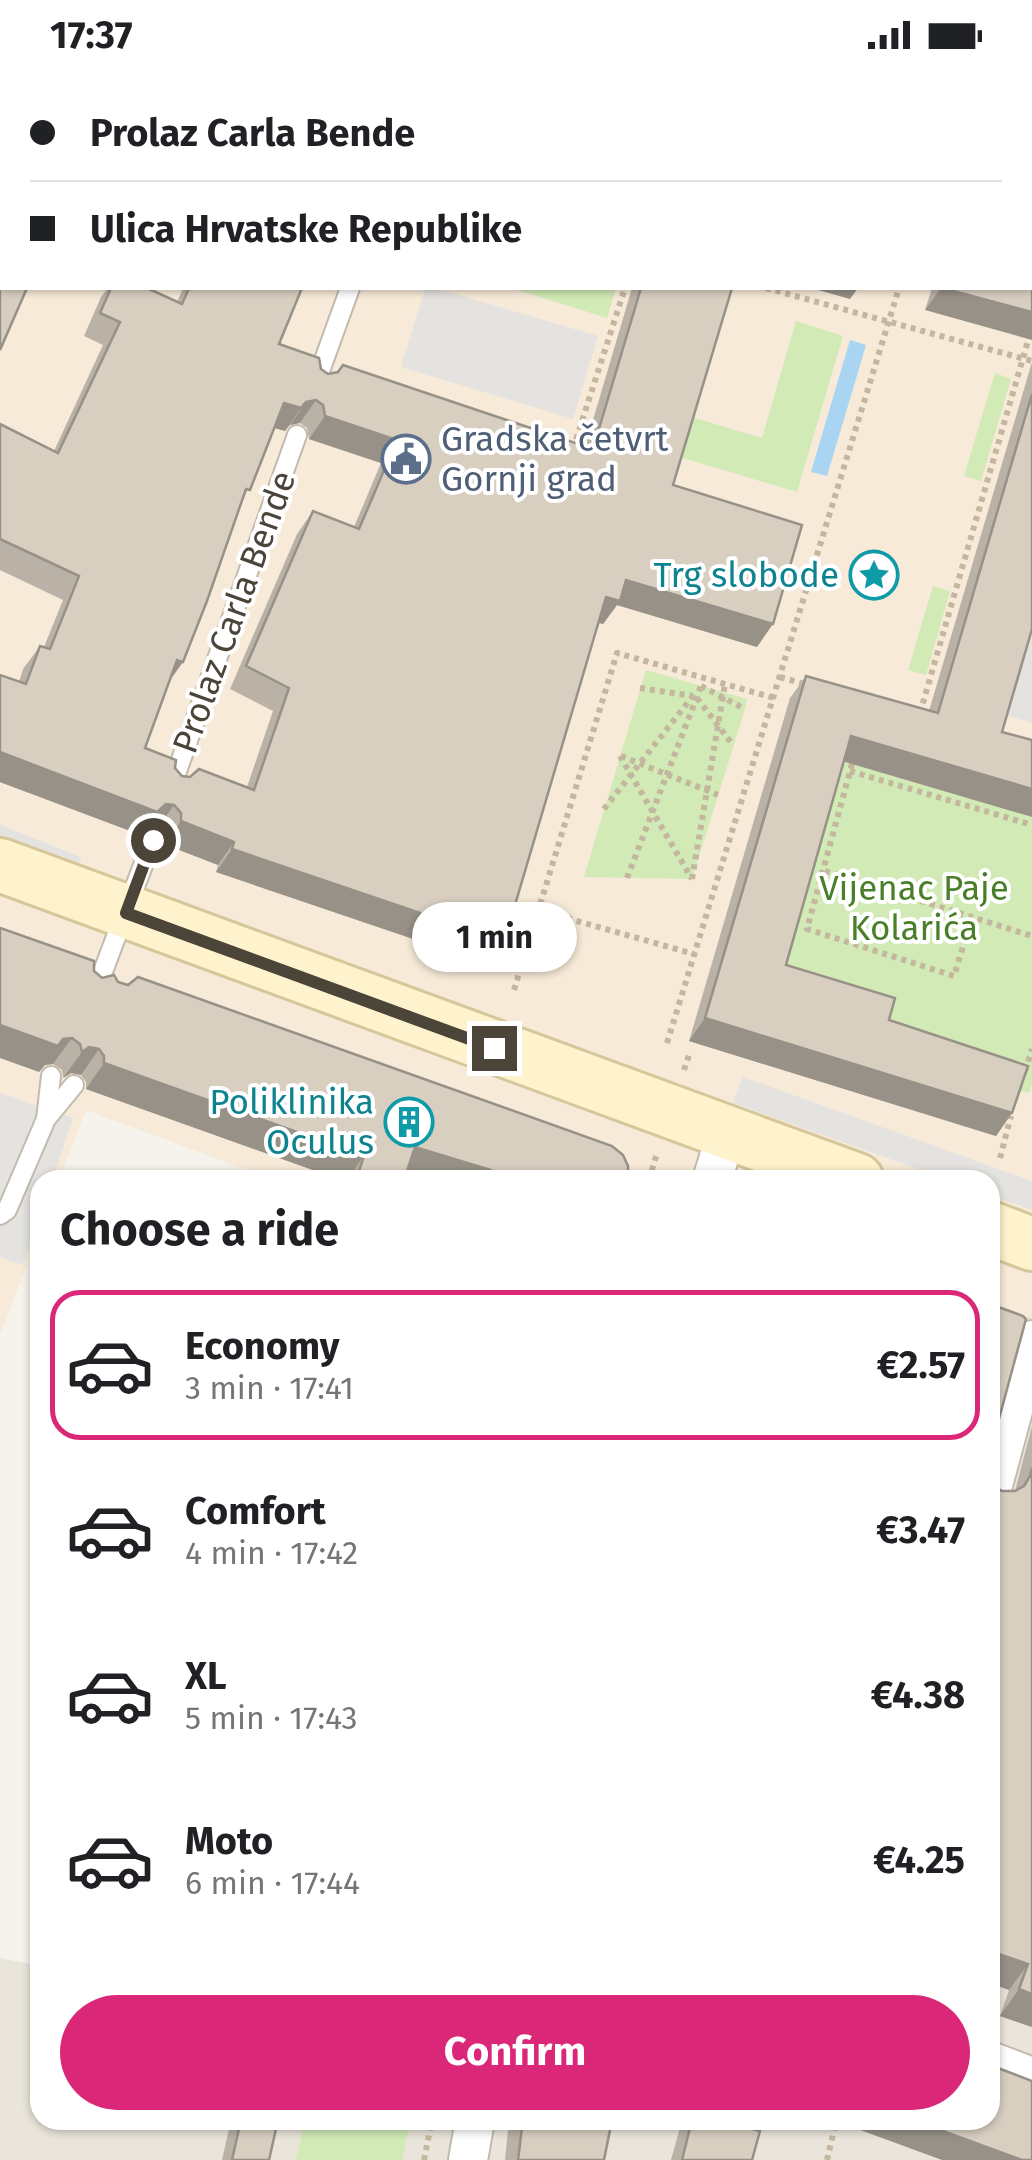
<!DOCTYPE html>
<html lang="en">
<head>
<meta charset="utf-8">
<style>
  body { margin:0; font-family:"Fira Sans",sans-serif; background:#f2f2f2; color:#202124; height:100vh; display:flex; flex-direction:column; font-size:38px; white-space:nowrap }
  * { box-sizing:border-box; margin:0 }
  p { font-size:32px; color:#757577 }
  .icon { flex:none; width:55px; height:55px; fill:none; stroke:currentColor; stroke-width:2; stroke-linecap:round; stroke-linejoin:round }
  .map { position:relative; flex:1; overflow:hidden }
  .side { position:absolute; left:30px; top:1100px; width:970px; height:960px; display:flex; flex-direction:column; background:#fff; border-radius:30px; box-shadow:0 2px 8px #0004 }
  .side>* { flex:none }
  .banner { position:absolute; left:0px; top:0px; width:1032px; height:220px; box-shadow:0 2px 8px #0004; display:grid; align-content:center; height:220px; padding:0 30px; background:#fff }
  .end { position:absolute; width:45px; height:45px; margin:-22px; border:12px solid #4b4439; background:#fff; box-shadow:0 0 0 5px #fff }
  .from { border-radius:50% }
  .bubble { position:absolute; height:70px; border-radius:35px; background:#fff; box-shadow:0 2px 8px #0004; font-size:32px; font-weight:700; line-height:70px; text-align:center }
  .banner b { display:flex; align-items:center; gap:35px; height:95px; font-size:38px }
  .banner b+b { border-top:2px solid #e0e0e0 }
  .banner i { width:25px; height:25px; background:#202124 }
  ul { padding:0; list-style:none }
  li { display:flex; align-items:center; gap:30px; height:150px; margin:0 20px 15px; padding:0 10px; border:5px solid transparent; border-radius:30px }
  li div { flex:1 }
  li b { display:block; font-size:38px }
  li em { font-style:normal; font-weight:700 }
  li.selected { border-color:#db2777 }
  li>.icon { width:90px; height:90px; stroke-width:1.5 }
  h2 { padding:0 30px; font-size:45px; line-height:120px }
  .button { display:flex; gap:20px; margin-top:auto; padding:20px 30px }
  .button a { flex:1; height:115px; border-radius:60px; background:#db2777; color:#fff; font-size:40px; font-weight:700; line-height:115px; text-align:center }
  .status { display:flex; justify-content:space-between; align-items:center; height:70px; padding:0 50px; background:#fff; direction:ltr }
  .status svg { height:28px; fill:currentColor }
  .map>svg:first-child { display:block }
</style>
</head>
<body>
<div class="status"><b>17:37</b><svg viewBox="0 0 49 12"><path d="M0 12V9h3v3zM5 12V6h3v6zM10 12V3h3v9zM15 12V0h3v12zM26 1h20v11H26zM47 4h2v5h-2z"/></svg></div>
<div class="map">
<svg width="1032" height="2090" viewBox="0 0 1032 2090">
  <rect width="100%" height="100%" fill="#f6f3ec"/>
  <path fill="#eae5da" d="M 1028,1246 L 1032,1247 L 1032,2090 L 0,2090 L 0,1888 L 40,1896 L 40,2050 L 990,2050 L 990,1392 Z"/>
  <path fill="#f7ead8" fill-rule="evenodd" d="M 0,0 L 1032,0 L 1032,1247 L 1028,1247 L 990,1392 L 990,1110 L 274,1110 L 86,1040 L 59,1110 L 40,1110 L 40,1160 L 0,1266 ZM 2,2 L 1030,2 L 1030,218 L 2,218 Z"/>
  <g fill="#d2eab5">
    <path d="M 511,218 L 616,218 L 607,248 Z"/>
    <path d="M 796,251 L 843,266 L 797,422 L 673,385 L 685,345 L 762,368 Z"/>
    <path d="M 995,303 L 1011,309 L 981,411 L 964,406 Z"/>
    <path d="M 933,516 L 950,521 L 926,605 L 908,600 Z"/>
    <path d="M 646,600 L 747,629 L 745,639 L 692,809 L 584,807 Z"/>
    <path d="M 835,689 L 1032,747 L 1032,1015 L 1029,1023 L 1011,1019 L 770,918 Z"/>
    <path d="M 305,2050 L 410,2050 L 402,2090 L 296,2090 Z"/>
  </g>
  <g fill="#e5e3e0">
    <path d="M 425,218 L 435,218 L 598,266 L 573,349 L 401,297 Z"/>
    <path d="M 1032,524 L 1032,653 L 998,643 Z"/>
    <path d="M 0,755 L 81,787 L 71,813 L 0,785 Z"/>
    <path d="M 743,1007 L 1032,1111 L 1032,1140 L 990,1125 L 990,1110 L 949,1110 L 733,1033 Z"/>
    <path d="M 0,1023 L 73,1048 L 52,1110 L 40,1110 L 40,1145 L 23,1195 L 0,1187 Z"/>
  </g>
  <path fill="#a9d4f2" d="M 850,270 L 866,275 L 827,406 L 811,402 Z"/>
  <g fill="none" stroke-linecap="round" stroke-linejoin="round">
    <g stroke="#c2bbae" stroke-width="22">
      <g id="lane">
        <path d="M 427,2 L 428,0"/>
        <path d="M 315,315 L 350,218"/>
        <path d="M 171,718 L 297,365"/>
        <path d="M 87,922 L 102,904 L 153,769"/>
        <path d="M 46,1049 L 51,1006"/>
        <path d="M 0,1145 L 7,1140 L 46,1049 L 74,1015"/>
      </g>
    </g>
    <g stroke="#c2bbae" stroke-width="42">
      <g id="street">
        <path d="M 712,1110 L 727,1062"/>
        <path d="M 990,1426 L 1032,1270"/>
        <path d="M 990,1991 L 1032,2007"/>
        <path d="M 468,2090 L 475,2050"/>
      </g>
    </g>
    <g stroke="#d6c79b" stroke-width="58">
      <g id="secondary">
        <path d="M 0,795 L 857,1110"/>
        <path d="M 990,1158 L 1032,1174"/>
      </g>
    </g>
    <g stroke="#c4b79f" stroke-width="6" stroke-dasharray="5 5" stroke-linecap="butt">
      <path d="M 19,2 L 21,0"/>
      <path d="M 961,2 L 962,0"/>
      <path d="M 0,23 L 2,24"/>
      <path d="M 0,46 L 2,40"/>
      <path d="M 0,77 L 2,78"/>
      <path d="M 766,218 L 1032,291"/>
      <path d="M 573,379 L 625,218"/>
      <path d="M 780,607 L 808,615"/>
      <path d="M 701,616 L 745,639"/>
      <path d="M 640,618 L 693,626"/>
      <path d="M 697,628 L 733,675"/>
      <path d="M 920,643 L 1032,257"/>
      <path d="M 620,686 L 692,809"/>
      <path d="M 621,686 L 718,725"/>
      <path d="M 852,694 L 807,859 L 954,906 L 972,847"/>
      <path d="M 850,701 L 1032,755"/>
      <path d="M 604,739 L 696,622"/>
      <path d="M 825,801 L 1032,866"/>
      <path d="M 627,808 L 701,616"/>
      <path d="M 692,809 L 725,614"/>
      <path d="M 538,840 L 694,884"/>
      <path d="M 514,920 L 617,583 L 774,628"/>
      <path d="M 667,973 L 899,218"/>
      <path d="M 684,1000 L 690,982"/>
      <path d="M 1025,1001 L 1032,979"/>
      <path d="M 1000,1088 L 1011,1046"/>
      <path d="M 649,1110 L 657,1083"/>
      <path d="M 424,2090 L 432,2050"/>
      <path d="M 827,2090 L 836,2051"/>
    </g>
    <use href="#lane" stroke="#fff" stroke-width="18"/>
    <use href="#street" stroke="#fff" stroke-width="38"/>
    <use href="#secondary" stroke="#fff3cd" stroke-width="52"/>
  </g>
  <g fill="#bab2a6" fill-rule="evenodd">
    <path d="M 108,218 L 147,218 L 177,232 L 183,218 L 302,218 L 279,274 L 328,304 L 585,377 L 632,218 L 732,218 L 673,415 L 757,577 L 617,535 L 603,554 L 599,553 L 486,902 L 425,882 L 428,874 L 216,802 L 218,795 L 164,774 L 165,766 L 158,758 L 150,757 L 141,765 L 0,712 L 0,605 L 19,612 L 23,599 L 40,576 L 44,577 L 63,530 L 0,500 L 0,354 L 54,381 L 103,275 L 84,266 L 101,227 ZM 300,353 L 307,358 L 309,369 L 381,393 L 354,457 L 313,441 L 297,464 L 230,619 L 273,641 L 247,717 L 182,706 L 175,698 L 145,678 L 169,612 L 183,592 L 242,432 L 274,358 L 285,361 L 290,355 Z"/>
    <path d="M 932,218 L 1030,218 L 925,240 Z"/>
    <path d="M 1032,292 L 1032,559 L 1002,662 L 844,692 L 786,895 L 889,950 L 1012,1043 L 996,1066 L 689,971 L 790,628 L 806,606 L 929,641 Z"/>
    <path d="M 94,901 L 102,908 L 118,912 L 628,1110 L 420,1110 L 406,1106 L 404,1110 L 341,1110 L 86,1019 L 86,1012 L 81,1005 L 71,1003 L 63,1008 L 62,1000 L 53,994 L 45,995 L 39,1002 Z"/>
    <path d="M 1032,1356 L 1032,1957 L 1000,1946 L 1009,1920 L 990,1913 L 990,1411 L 992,1415 L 1002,1421 L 1015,1421 Z"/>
    <path d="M 231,2050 L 278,2050 L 269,2090 L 222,2090 Z"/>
    <path d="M 509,2050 L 612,2050 L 604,2090 L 505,2090 Z"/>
    <path d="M 682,2050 L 747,2050 L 744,2057 L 752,2090 L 671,2090 Z"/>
  </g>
  <g fill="#979187">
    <path d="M 811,218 L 858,218 L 850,229 Z"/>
    <path d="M 941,218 L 1032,242 L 1032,270 L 925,240 Z"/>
    <path d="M 316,330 L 300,353 L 290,355 L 306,332 Z"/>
    <path d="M 284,333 L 301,338 L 285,361 L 268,356 Z"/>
    <path d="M 325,346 L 397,370 L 381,393 L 309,369 Z"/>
    <path d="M 626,510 L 773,554 L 757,577 L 617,535 L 603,554 L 590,550 L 606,527 Z"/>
    <path d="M 177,590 L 183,592 L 166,615 Z"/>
    <path d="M 851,666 L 1032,719 L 1032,747 L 835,689 Z"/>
    <path d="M 0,682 L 166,734 L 174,735 L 158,758 L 150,757 L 141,765 L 0,712 Z"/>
    <path d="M 181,751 L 234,772 L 218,795 L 164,774 Z"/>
    <path d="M 232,779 L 444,851 L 428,874 L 216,802 Z"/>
    <path d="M 442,859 L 502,879 L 486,902 L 425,882 Z"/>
    <path d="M 705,948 L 1012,1043 L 996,1066 L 689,971 Z"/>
    <path d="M 0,955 L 63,969 L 72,968 L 53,994 L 45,995 L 39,1002 L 0,988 Z"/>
    <path d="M 89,977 L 99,979 L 81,1005 L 71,1003 L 63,1008 L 82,982 Z"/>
    <path d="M 104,993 L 364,1086 L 347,1110 L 341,1110 L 86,1019 Z"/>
    <path d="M 415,1077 L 491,1100 L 484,1110 L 420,1110 L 397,1103 Z"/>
    <path d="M 990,1881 L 1028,1894 L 1009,1920 L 990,1913 Z"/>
    <path d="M 1019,1919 L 1032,1924 L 1032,1957 L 1000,1946 Z"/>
    <path d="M 833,2050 L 913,2050 L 1022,2090 L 942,2090 Z"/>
  </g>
  <g fill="#d8cfc1" stroke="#979187" stroke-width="2.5" fill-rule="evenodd">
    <path d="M 43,0 L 341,0 L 347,2 L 42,2 Z"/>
    <path d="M 753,0 L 938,0 L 937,2 L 753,2 Z"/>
    <path d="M 2,92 L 2,218 L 27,218 L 0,280 L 0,98 Z"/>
    <path d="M 1030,123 L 1032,123 L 1032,242 L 942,218 L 1030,218 Z"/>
    <path d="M 111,218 L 147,218 L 182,234 L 189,218 L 302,218 L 279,274 L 319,288 L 321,299 L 328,304 L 338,302 L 343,295 L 593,379 L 641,218 L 732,218 L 673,415 L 802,455 L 773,554 L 626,510 L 620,531 L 606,527 L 502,879 L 442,859 L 444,851 L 232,779 L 234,772 L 181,751 L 181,743 L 174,735 L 166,734 L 157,742 L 0,682 L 0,605 L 26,614 L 40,576 L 50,579 L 79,506 L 0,469 L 0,354 L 58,383 L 120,252 L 100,243 ZM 316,330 L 323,335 L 325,346 L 397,370 L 359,459 L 313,441 L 246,596 L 289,618 L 254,720 L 199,699 L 190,707 L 182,706 L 175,698 L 176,690 L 145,678 L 177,590 L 183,592 L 207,531 L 246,419 L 250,420 L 284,333 L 301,338 L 306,332 Z"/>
    <path d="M 1032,324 L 1032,559 L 1002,662 L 1032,670 L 1032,719 L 851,666 L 786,895 L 895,928 L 889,950 L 1028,996 L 1012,1043 L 705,948 L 806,606 L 938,643 Z"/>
    <path d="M 0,858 L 94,891 L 94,901 L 102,908 L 114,905 L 118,912 L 128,915 L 138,907 L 612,1076 L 623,1085 L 628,1096 L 628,1110 L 488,1110 L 491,1100 L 415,1077 L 404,1110 L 356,1110 L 364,1086 L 104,993 L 104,986 L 99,979 L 89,977 L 82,982 L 80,974 L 72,968 L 63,969 L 58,976 L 0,955 Z"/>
    <path d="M 990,1234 L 1023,1246 L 1026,1249 L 990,1382 Z"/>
    <path d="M 1032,1398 L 1032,1924 L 1019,1919 L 1028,1894 L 990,1881 L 990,1411 L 992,1415 L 1002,1421 L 1015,1421 L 1024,1416 L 1030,1406 Z"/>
    <path d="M 990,1995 L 1032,2011 L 1032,2090 L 1022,2090 L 913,2050 L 990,2050 Z"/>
    <path d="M 241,2050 L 278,2050 L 269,2090 L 232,2090 Z"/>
    <path d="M 523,2050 L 612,2050 L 604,2090 L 518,2090 Z"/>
    <path d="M 692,2050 L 747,2050 L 744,2057 L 760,2061 L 752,2090 L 682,2090 Z"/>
  </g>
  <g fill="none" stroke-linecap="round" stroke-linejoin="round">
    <path stroke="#4b4439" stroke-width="12" d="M 153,770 L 126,843 L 494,978"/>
  </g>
  <defs>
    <g id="civic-ring" transform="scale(2.5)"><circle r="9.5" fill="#fff" stroke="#5c6f8a" stroke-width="1.5"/><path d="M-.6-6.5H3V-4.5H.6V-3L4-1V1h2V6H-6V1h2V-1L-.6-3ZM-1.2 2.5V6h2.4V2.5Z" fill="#5c6f8a"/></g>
    <g id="sight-ring" transform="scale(2.5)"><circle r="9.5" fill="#fff" stroke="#0f9aa8" stroke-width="1.5"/><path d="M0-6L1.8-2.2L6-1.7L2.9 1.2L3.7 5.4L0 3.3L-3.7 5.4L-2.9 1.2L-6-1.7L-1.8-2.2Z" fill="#0f9aa8"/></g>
    <g id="building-ring" transform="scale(2.5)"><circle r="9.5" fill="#fff" stroke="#0f9aa8" stroke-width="1.5"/><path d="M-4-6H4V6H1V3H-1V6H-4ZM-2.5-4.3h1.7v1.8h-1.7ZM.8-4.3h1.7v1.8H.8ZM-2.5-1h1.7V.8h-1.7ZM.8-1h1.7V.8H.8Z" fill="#0f9aa8"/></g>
  </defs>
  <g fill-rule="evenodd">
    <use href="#civic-ring" x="406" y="389"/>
    <use href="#sight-ring" x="874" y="505"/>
    <use href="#building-ring" x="409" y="1052"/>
  </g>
  <g text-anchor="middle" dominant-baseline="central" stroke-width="8" stroke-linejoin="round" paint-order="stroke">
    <g font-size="35" fill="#4e5e75" stroke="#fff" text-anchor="start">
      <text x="441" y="369">Gradska četvrt<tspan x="441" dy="40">Gornji grad</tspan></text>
    </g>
    <g font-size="35" fill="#0d838f" stroke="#fff" text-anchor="end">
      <text x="839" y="505">Trg slobode</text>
      <text x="374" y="1032">Poliklinika<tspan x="374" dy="40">Oculus</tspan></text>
    </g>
    <g font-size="35" fill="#4b4439" stroke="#fff">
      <text transform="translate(234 542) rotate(-70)">Prolaz Carla Bende</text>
    </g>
    <g font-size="35" fill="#4a7f2a" stroke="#fff">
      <text x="914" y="818">Vijenac Paje<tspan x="914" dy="40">Kolarića</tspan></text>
    </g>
  </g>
</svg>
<i class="end from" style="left:153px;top:770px"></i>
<i class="end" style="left:494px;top:978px"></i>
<div class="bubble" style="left:412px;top:832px;width:165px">1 min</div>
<div class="banner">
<b><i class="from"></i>Prolaz Carla Bende</b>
<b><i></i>Ulica Hrvatske Republike</b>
</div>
<section class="side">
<h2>Choose a ride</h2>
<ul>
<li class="selected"><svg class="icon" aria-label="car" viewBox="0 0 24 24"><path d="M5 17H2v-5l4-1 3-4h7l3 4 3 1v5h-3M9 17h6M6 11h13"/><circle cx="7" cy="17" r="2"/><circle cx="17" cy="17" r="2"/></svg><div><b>Economy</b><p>3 min · 17:41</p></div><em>€2.57</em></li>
<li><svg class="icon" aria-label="car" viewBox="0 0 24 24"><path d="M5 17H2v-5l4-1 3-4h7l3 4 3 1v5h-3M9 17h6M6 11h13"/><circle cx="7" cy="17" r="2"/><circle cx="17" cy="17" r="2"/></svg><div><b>Comfort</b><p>4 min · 17:42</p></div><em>€3.47</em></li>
<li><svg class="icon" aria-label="car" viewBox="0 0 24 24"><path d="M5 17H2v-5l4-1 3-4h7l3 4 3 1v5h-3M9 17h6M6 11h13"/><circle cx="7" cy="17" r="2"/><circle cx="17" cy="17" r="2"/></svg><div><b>XL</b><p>5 min · 17:43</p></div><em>€4.38</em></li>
<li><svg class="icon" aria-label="car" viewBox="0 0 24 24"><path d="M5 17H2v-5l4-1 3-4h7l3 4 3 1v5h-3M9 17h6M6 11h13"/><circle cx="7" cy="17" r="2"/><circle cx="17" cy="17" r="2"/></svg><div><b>Moto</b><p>6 min · 17:44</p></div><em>€4.25</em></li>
</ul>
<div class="button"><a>Confirm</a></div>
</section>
</div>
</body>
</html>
